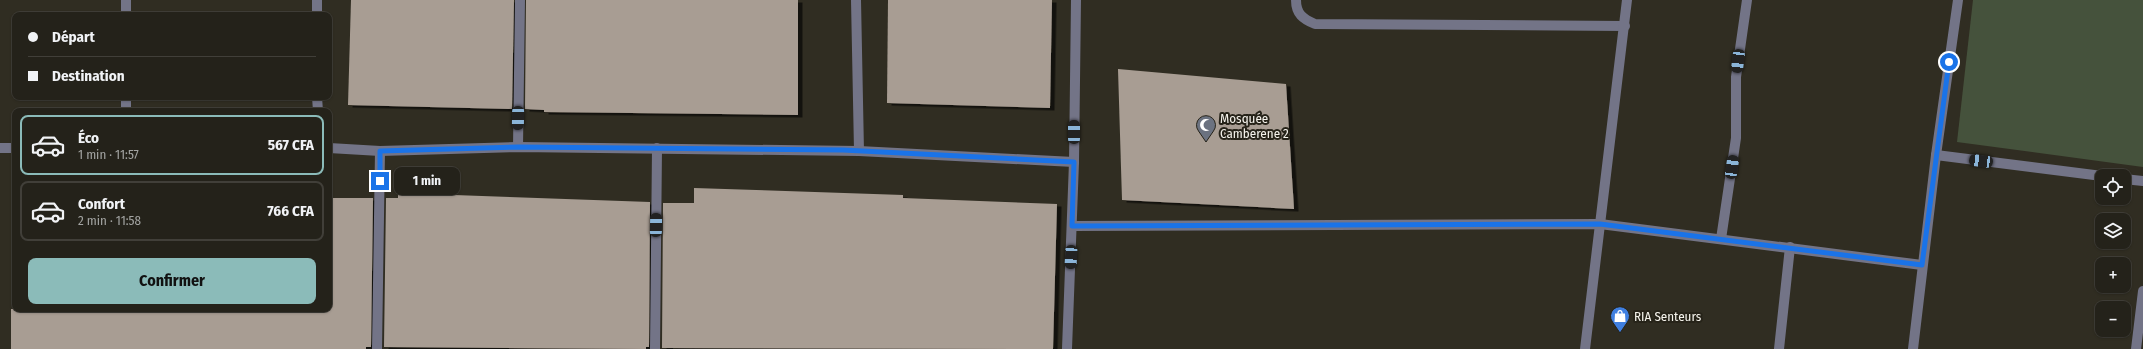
<!DOCTYPE html>
<html lang="fr">
<head>
<meta charset="utf-8">
<style>
  body { margin:0; font-family:"Fira Sans Condensed",sans-serif; background:#302f27; color:#f1f3f6; height:100vh; display:flex; flex-direction:column; font-size:15px; white-space:nowrap }
  * { box-sizing:border-box; margin:0 }
  p { font-size:13px; color:#a3a4a2 }
  .icon { flex:none; width:22px; height:22px; fill:none; stroke:currentColor; stroke-width:2; stroke-linecap:round; stroke-linejoin:round }
  .map { position:relative; flex:1; overflow:hidden }
  .drawer { position:absolute; left:12px; top:108px; width:320px; height:204px; display:flex; flex-direction:column; background:#24221a; border-radius:8px; box-shadow:0 1px 3px #0004,0 0 0 1px #413f39 }
  .drawer>* { flex:none }
  .banner { position:absolute; left:12px; top:12px; width:320px; height:88px; border-radius:8px; box-shadow:0 1px 3px #0004,0 0 0 1px #413f39; display:grid; align-content:center; height:88px; padding:0 16px; background:#24221a }
  .fabs { position:absolute; left:2095px; top:169px; display:grid; gap:8px }
  .fabs a { display:grid; place-items:center; width:36px; height:36px; border-radius:8px; background:#24221a; box-shadow:0 1px 3px #0004,0 0 0 1px #413f39; font-size:20px }
  .end { position:absolute; width:18px; height:18px; margin:-9px; border:5px solid #1a73e8; background:#fff; box-shadow:0 0 0 2px #fff }
  .from { border-radius:50% }
  .bubble { position:absolute; height:28px; border-radius:8px; background:#24221a; box-shadow:0 1px 3px #0004,0 0 0 1px #413f39; font-size:13px; font-weight:700; line-height:28px; text-align:center }
  .car { position:absolute; width:12px; height:24px; margin:-12px -6px; border-radius:5px; box-shadow:0 0 3px 1px #0007; background:linear-gradient(#222 24%,#8ab4d8 0 40%,#222 0 76%,#8ab4d8 0 86%,#222 0) }
  .banner b { display:flex; align-items:center; gap:14px; height:38px; font-size:15px }
  .banner b+b { border-top:1px solid #413f39 }
  .banner i { width:10px; height:10px; background:#f1f3f6 }
  ul { padding:7px 0 0; list-style:none }
  li { display:flex; align-items:center; gap:12px; height:60px; margin:0 8px 6px; padding:0 8px; border:2px solid #413f39; border-radius:8px }
  li div { flex:1 }
  li b { display:block; font-size:15px }
  li em { font-style:normal; font-weight:700 }
  li.active { border-color:#8bbbb9 }
  li>.icon { width:36px; height:36px; stroke-width:1.5 }
  .action { display:flex; gap:8px; margin-top:auto; padding:8px 16px }
  .action a { flex:1; height:46px; border-radius:8px; background:#8bbbb9; color:#111; font-size:16px; font-weight:700; line-height:46px; text-align:center }
  .map>svg:first-child { display:block }
</style>
</head>
<body>
<div class="map">
<svg width="2143" height="349" viewBox="0 0 2143 349">
  <defs>
    <filter id="shadow"><feDropShadow dx="4.5" dy="2.5" stdDeviation="0" flood-color="#0009"/></filter>
  </defs>
  <rect width="100%" height="100%" fill="#302d22"/>
  <path fill="#45523c" d="M 1973,0 L 2143,0 L 2143,167 L 1957,142 Z"/>
  <g fill="#a89d93" filter="url(#shadow)">
    <path d="M 351,0 L 514,0 L 512,109 L 348,105 Z"/>
    <path d="M 526,0 L 798,0 L 798,115 L 544,112 L 544,110 L 525,109 Z"/>
    <path d="M 888,0 L 1052,0 L 1050,108 L 887,103 Z"/>
    <path d="M 1118,69 L 1286,84 L 1294,209 L 1122,200 Z"/>
    <path d="M 694,188 L 903,195 L 903,198 L 1057,204 L 1053,349 L 662,348 L 663,203 L 694,203 Z"/>
    <path d="M 398,193 L 650,202 L 649,347 L 646,347 L 646,349 L 384,347 L 386,198 L 398,198 Z"/>
    <path d="M 329,198 L 373,198 L 371,347 L 366,347 L 366,349 L 11,349 L 11,309 L 329,309 Z"/>
  </g>
  <g fill="none" stroke-linecap="round" stroke-linejoin="round">
    <g stroke="#737487" stroke-width="10">
      <path d="M 317,0 L 317,15"/>
      <path d="M 856,0 L 859,151"/>
      <path d="M 1296,0 C 1296,14 1303,19 1315,24 L 1625,26"/>
      <path d="M 126,15 L 126,0"/>
      <path d="M 317,97 L 318,111"/>
      <path d="M 126,111 L 126,97"/>
      <path d="M 518,147 L 520,0"/>
      <path d="M 0,148 L 15,148"/>
      <path d="M 329,148 L 380,151 L 518,147 L 859,151 L 1074,162"/>
      <path d="M 1936,155 L 2102,176"/>
      <path d="M 2124,179 L 2143,181"/>
      <path d="M 1073,226 L 1600,224 L 1922,265"/>
      <path d="M 1721,239 L 1736,138 L 1736,77 L 1747,0"/>
      <path d="M 377,349 L 380,151"/>
      <path d="M 655,349 L 657,148"/>
      <path d="M 1067,349 L 1074,162 L 1076,0"/>
      <path d="M 1585,349 L 1627,0"/>
      <path d="M 1779,349 L 1790,247"/>
      <path d="M 1913,349 L 1936,155 L 1958,0"/>
      <path d="M 2136,349 L 2143,291"/>
    </g>
  </g>
  <g fill="none" stroke-linecap="round" stroke-linejoin="round">
    <path stroke="#1a73e8" stroke-width="5" d="M 380,181 L 380,151 L 518,147 L 843,150 L 1074,162 L 1072,226 L 1600,224 L 1922,265 L 1949,62"/>
  </g>
  <defs>
    <g id="mosque-pin" transform="scale(1)"><path d="M0 17L-7.5 6A9.5 9.5 0 1 1 7.5 6Z" fill="#6b7280" stroke="#262319"/><path d="M3.5-4.9A6 6 0 1 0 3.5 4.9A5 5 0 1 1 3.5-4.9Z" fill="#fff"/></g>
    <g id="shop-pin" transform="scale(1)"><path d="M0 17L-7.5 6A9.5 9.5 0 1 1 7.5 6Z" fill="#3f7fe0" stroke="#262319"/><path d="M-5-2.5h2.3a2.7 3.5 0 0 1 5.4 0H5L5.5 6h-11ZM-1.5-2.5h3a1.5 2.3 0 0 0-3 0Z" fill="#fff"/></g>
  </defs>
  <g fill-rule="evenodd">
    <use href="#mosque-pin" x="1206" y="125"/>
    <use href="#shop-pin" x="1620" y="316"/>
  </g>
  <g text-anchor="middle" dominant-baseline="central" stroke-width="4" stroke-linejoin="round" paint-order="stroke">
    <g font-size="13" fill="#f5f3ec" stroke="#262319" text-anchor="start">
      <text x="1220" y="118">Mosquée<tspan x="1220" dy="15">Camberene 2</tspan></text>
      <text x="1634" y="316">RIA Senteurs</text>
    </g>
  </g>
</svg>
<div class="fabs">
<a><svg class="icon" aria-label="locate" viewBox="0 0 24 24"><circle cx="12" cy="12" r="6"/><path d="M12 2v4M12 18v4M2 12h4M18 12h4"/></svg></a>
<a><svg class="icon" aria-label="layers" viewBox="0 0 24 24"><path d="M12 4l9 5-9 5-9-5zM3 14l9 5 9-5"/></svg></a>
<a>+</a>
<a>−</a>
</div>
<i class="end from" style="left:1949px;top:62px"></i>
<i class="end" style="left:380px;top:181px"></i>
<div class="bubble" style="left:394px;top:167px;width:66px">1 min</div>
<i class="car" style="left:1738px;top:61px;rotate:187deg"></i>
<i class="car" style="left:518px;top:118px;rotate:181deg"></i>
<i class="car" style="left:1074px;top:132px;rotate:0deg"></i>
<i class="car" style="left:1981px;top:161px;rotate:277deg"></i>
<i class="car" style="left:1732px;top:167px;rotate:8deg"></i>
<i class="car" style="left:656px;top:225px;rotate:1deg"></i>
<i class="car" style="left:1071px;top:257px;rotate:183deg"></i>
<div class="banner">
<b><i class="from"></i>Départ</b>
<b><i></i>Destination</b>
</div>
<section class="drawer">
<ul>
<li class="active"><svg class="icon" aria-label="car" viewBox="0 0 24 24"><path d="M5 17H2v-5l4-1 3-4h7l3 4 3 1v5h-3M9 17h6M6 11h13"/><circle cx="7" cy="17" r="2"/><circle cx="17" cy="17" r="2"/></svg><div><b>Éco</b><p>1 min · 11:57</p></div><em>567 CFA</em></li>
<li><svg class="icon" aria-label="car" viewBox="0 0 24 24"><path d="M5 17H2v-5l4-1 3-4h7l3 4 3 1v5h-3M9 17h6M6 11h13"/><circle cx="7" cy="17" r="2"/><circle cx="17" cy="17" r="2"/></svg><div><b>Confort</b><p>2 min · 11:58</p></div><em>766 CFA</em></li>
</ul>
<div class="action"><a>Confirmer</a></div>
</section>
</div>
</body>
</html>
